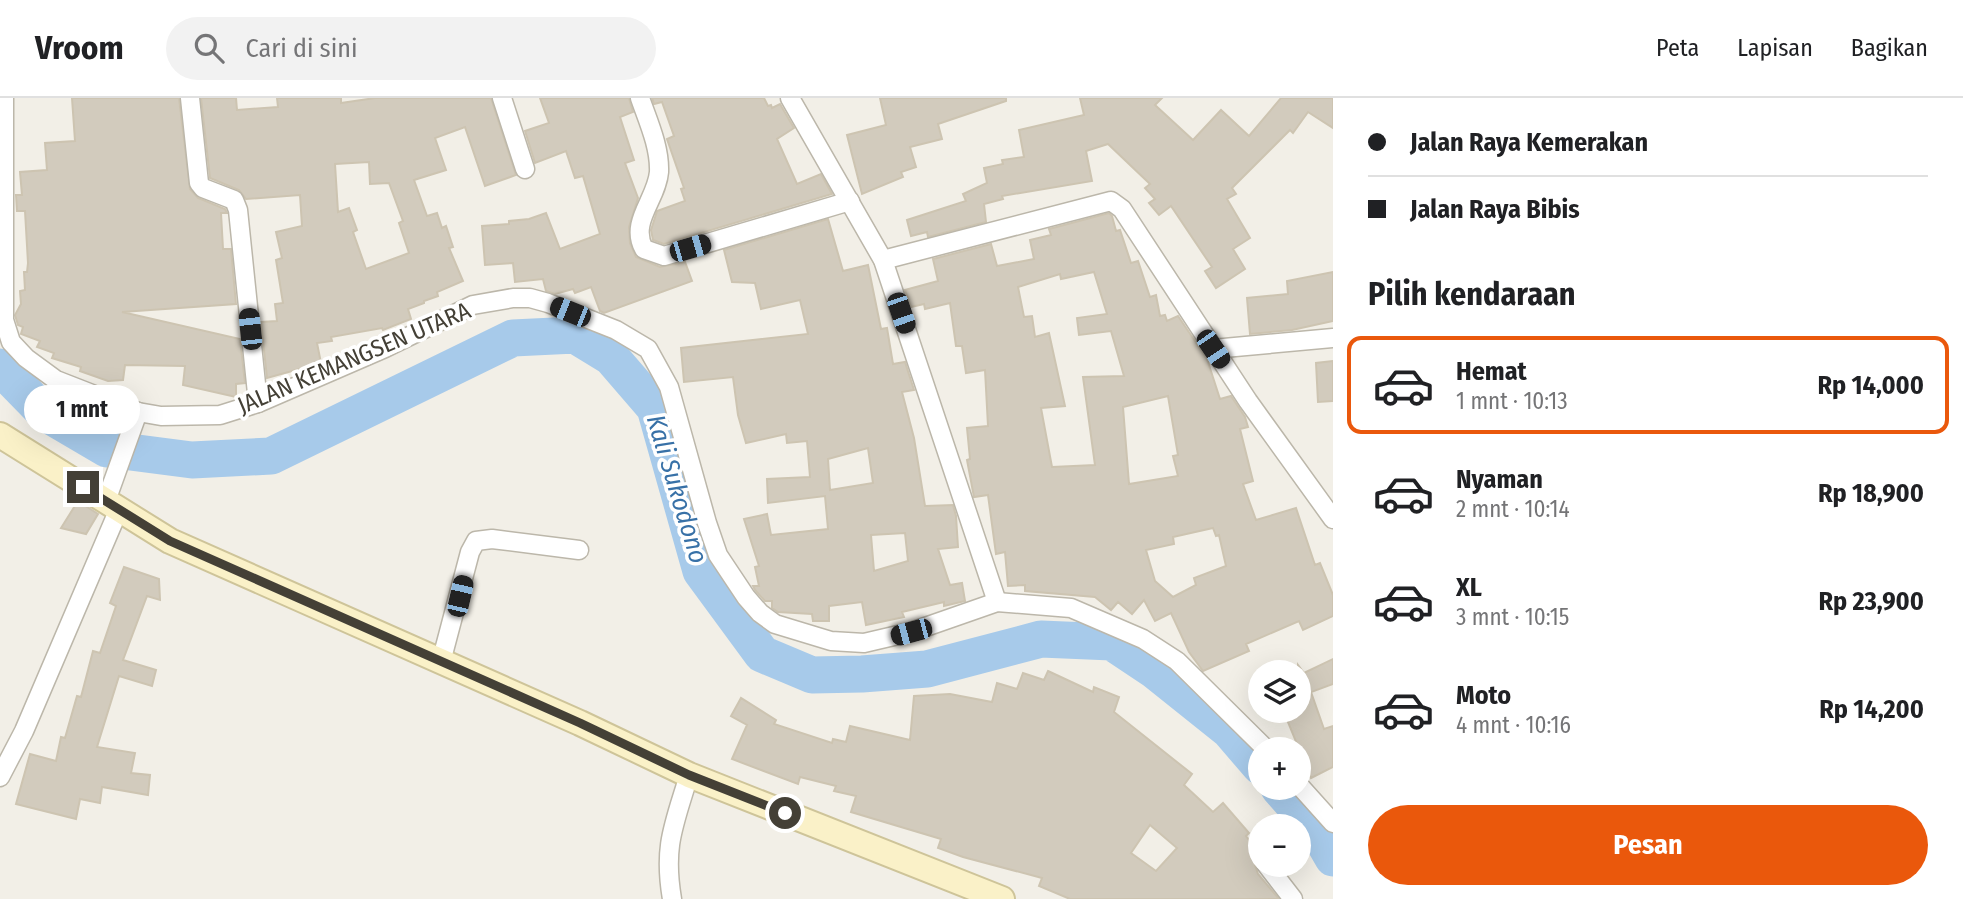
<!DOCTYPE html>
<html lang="id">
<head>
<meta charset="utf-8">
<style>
  body { margin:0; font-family:"Fira Sans Condensed",sans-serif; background:#f2f2f2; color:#202124; height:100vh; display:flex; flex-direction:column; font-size:26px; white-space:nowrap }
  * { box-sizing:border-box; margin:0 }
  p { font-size:23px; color:#757577 }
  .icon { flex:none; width:38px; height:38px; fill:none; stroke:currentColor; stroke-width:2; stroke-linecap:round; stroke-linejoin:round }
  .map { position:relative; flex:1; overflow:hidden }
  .sheet { display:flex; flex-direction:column; background:#fff; width:630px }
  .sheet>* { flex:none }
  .hud { display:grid; align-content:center; height:154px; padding:0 35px; background:#fff }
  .fabs { position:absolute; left:1248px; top:562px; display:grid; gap:14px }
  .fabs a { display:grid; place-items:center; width:63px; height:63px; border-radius:50%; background:#fff; box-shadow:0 7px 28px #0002; font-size:35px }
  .end { position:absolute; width:32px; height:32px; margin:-16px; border:9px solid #444036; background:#fff; box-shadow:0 0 0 4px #fff }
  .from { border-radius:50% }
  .bubble { position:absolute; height:49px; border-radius:24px; background:#fff; box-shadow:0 7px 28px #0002; font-size:23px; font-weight:700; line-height:49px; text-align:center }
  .car { position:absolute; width:21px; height:42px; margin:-21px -10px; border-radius:9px; box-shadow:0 0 5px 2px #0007; background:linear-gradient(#222 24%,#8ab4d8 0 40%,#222 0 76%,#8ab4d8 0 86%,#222 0) }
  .hud b { display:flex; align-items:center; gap:24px; height:66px; font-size:26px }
  .hud b+b { border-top:2px solid #e0e0e0 }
  .hud i { width:18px; height:18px; background:#202124 }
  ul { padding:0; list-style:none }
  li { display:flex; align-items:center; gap:21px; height:98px; margin:0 14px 10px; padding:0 21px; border:4px solid transparent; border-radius:14px }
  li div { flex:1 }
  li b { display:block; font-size:26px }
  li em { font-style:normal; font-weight:700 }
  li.current { border-color:#ea580c }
  li>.icon { width:63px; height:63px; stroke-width:1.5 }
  h2 { padding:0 35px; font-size:32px; line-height:84px }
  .cta { display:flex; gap:14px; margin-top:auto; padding:14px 35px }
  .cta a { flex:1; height:80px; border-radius:42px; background:#ea580c; color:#fff; font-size:28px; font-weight:700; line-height:80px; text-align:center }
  header { display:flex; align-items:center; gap:42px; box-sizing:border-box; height:98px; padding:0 35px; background:#fff; border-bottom:2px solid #e0e0e0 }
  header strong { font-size:33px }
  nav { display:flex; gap:38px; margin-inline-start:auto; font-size:24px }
  .search { width:490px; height:63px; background:#f2f2f2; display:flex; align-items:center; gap:18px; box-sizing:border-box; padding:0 24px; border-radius:38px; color:#757577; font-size:26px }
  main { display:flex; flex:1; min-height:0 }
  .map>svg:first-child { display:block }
</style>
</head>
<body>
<header>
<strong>Vroom</strong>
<div class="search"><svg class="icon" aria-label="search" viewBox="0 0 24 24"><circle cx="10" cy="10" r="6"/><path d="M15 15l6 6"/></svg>Cari di sini</div>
<nav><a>Peta</a><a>Lapisan</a><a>Bagikan</a></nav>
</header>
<main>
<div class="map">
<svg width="1333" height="801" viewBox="0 0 1333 801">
  <rect width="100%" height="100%" fill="#f2efe7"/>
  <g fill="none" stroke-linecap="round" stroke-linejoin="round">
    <g stroke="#a7caea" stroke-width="37">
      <path d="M 0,269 L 44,314 L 107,351 L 192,362 L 271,358 L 513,240 L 575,237 L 611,259 L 655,310 L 701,473 L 762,556 L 812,577 L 862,576 L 927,571 L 1041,541 L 1112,544 L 1154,572 L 1229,632 L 1260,668"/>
      <path d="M 1279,690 L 1318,734 L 1333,760"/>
    </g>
  </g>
  <g fill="#d2cbbd" stroke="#cdc4b1" stroke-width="2" fill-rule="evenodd">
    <path d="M 72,0 L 179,0 L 190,91 L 198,100 L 225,111 L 227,115 L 221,115 L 223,151 L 231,151 L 236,206 L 122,214 L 240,241 L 245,285 L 236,286 L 236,299 L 183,287 L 185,268 L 125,267 L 123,282 L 108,283 L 80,273 L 81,269 L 52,260 L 54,255 L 37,249 L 40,243 L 21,236 L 23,229 L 18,227 L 15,217 L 21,206 L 20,193 L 25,192 L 24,174 L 27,174 L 28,165 L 25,113 L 17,113 L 16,97 L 22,97 L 20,74 L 47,72 L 45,45 L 75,43 Z"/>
    <path d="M 201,0 L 236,0 L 237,12 L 278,9 L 277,0 L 341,0 L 341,5 L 375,0 L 491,0 L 516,77 L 485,88 L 465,29 L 435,40 L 446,72 L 414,82 L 427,118 L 437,115 L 442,130 L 446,128 L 453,149 L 449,150 L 463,183 L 437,194 L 438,198 L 424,203 L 424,205 L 408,211 L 411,221 L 383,232 L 382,230 L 331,239 L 332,243 L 317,245 L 321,265 L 267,280 L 261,224 L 277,223 L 275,206 L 283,205 L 276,162 L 282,160 L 276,134 L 302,128 L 300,97 L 246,101 L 239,92 L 210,80 ZM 369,64 L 370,86 L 389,85 L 403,123 L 399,125 L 409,155 L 366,171 L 353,134 L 357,132 L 349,110 L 338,114 L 335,66 Z"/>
    <path d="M 540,0 L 629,0 L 633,14 L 620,19 L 634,62 L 625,65 L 638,100 L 629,129 L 630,145 L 636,159 L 660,169 L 685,164 L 692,183 L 604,215 L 600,213 L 591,189 L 575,195 L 573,191 L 555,196 L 546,193 L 543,181 L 515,184 L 513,165 L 485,167 L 482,128 L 509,126 L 509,123 L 529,121 L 546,115 L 560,151 L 600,136 L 583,78 L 575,80 L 566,53 L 535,65 L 525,33 L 549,25 Z"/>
    <path d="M 652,0 L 764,0 L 768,8 L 771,7 L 772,10 L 780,6 L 794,30 L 777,41 L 797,86 L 821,76 L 832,96 L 664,146 L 653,142 L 651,132 L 657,113 L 685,103 L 681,91 L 684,90 L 667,41 L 674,38 L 662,4 L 654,6 Z"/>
    <path d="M 880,0 L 1006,0 L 1006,3 L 938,26 L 942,41 L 910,49 L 916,69 L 901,74 L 903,79 L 862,96 L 847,37 L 886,27 Z"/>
    <path d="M 1080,0 L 1162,0 L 1155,7 L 1193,42 L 1221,12 L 1249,38 L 1281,0 L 1333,0 L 1333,30 L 1308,14 L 1293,35 L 1290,32 L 1232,90 L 1236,96 L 1227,101 L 1250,140 L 1233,151 L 1245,171 L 1216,190 L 1205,173 L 1212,169 L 1171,108 L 1159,117 L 1149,105 L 1155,101 L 1145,90 L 1150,86 L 1108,46 L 1086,53 L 1092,83 L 1002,98 L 1003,101 L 984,106 L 986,124 L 928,139 L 927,134 L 911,138 L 907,122 L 966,103 L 963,96 L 987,85 L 984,70 L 1003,66 L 1002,62 L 1024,59 L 1019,32 L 1084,17 Z"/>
    <path d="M 1109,115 L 1112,118 L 1116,133 L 1120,132 L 1131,165 L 1138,163 L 1150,199 L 1156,197 L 1160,218 L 1165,217 L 1167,223 L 1178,218 L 1207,261 L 1220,301 L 1231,298 L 1245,319 L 1248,329 L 1240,331 L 1253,383 L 1243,386 L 1256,422 L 1296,410 L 1315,467 L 1320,465 L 1333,497 L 1333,518 L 1303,532 L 1299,523 L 1246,546 L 1249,553 L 1203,573 L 1189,554 L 1171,515 L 1155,523 L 1144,502 L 1132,516 L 1118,504 L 1111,512 L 1095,499 L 1025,493 L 1025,487 L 1008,488 L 1005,454 L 996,456 L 988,397 L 974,399 L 967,362 L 970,361 L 967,330 L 988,328 L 985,272 L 966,275 L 962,248 L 956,248 L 950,205 L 925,211 L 924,206 L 911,209 L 905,192 L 938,183 L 933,161 L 991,146 L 997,168 L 1034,161 L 1030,142 L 1051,137 L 1049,131 ZM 1094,174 L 1107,216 L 1077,220 L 1079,237 L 1111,233 L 1124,278 L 1083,279 L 1095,367 L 1052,369 L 1041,310 L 1065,308 L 1049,235 L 1035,239 L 1032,218 L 1024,219 L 1018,189 L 1060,176 L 1061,181 ZM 1168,298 L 1178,357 L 1173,358 L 1178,378 L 1129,386 L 1123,309 ZM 1213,430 L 1216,438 L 1219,437 L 1226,468 L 1194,480 L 1196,487 L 1173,499 L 1155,483 L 1146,452 L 1174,446 L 1173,439 Z"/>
    <path d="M 828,121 L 843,173 L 868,167 L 881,231 L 887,230 L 893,266 L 905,264 L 914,292 L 902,294 L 914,340 L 925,408 L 953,407 L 956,418 L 958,449 L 938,451 L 950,487 L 962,485 L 965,503 L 944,508 L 944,504 L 902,514 L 904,519 L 866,527 L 862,504 L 829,508 L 829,523 L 813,523 L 812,516 L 778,514 L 772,510 L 772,503 L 765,503 L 755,492 L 753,488 L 759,488 L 755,469 L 759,468 L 744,421 L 767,416 L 771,437 L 828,431 L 825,398 L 768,405 L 767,381 L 810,379 L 807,343 L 787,345 L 786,336 L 746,345 L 738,317 L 733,279 L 684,284 L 681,250 L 808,236 L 800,202 L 761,211 L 755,185 L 732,184 L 724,152 ZM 868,350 L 873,385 L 830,392 L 828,361 ZM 905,435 L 908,463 L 874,473 L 871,437 Z"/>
    <path d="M 1333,174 L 1333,223 L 1292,232 L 1250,236 L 1247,200 L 1288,196 L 1287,183 Z"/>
    <path d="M 1333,263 L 1333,303 L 1318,304 L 1316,265 Z"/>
    <path d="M 78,403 L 98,416 L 86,436 L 61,430 Z"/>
    <path d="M 124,469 L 159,481 L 160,502 L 147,498 L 123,562 L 156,572 L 152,588 L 119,578 L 97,649 L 135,655 L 131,675 L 150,677 L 148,697 L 102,689 L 100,705 L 80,701 L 76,721 L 16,706 L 30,656 L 56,663 L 61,639 L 65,640 L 77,598 L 81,599 L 93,553 L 100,555 L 116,508 L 110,505 Z"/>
    <path d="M 1333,561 L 1333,586 L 1311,594 L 1324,631 L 1333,628 L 1333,669 L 1311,680 L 1283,612 L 1298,612 L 1298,567 L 1304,575 Z"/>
    <path d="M 1048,573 L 1093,594 L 1094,589 L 1119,599 L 1114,614 L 1192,676 L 1184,687 L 1213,714 L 1223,705 L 1249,735 L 1246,738 L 1260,756 L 1255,767 L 1258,776 L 1279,801 L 1070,801 L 1039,788 L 1042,780 L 963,759 L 938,750 L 941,741 L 851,714 L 856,698 L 834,693 L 836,688 L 800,679 L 798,686 L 732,661 L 747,627 L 731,618 L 741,600 L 776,622 L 774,626 L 832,645 L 833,641 L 846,644 L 850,628 L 910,642 L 914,598 L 950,596 L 992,604 L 997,585 L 1017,591 L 1023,575 L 1044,582 ZM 1150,727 L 1177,750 L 1156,773 L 1131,755 Z"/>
  </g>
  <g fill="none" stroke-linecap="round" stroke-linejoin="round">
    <g stroke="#bcb7aa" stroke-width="21">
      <g id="street">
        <path d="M 4,0 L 4,222 L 11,244 L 26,260 L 56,282 L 138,314 L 161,318 L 220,317 L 258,305 L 385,250 L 473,207 L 513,200 L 530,200 L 548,205 L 616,232 L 648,251 L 669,289 L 707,425 L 718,457 L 746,499 L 760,515 L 775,526 L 831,543 L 864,545 L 911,534 L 997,504 L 1071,510 L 1143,541 L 1177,563 L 1266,651"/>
        <path d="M 190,0 L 199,85 L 203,90 L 234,102 L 238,112 L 258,305"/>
        <path d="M 502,0 L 525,71"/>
        <path d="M 640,0 C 648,23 660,49 659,74 C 657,101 629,124 644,151 L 664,158 L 850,103"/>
        <path d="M 790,0 L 883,162 L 997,504"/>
        <path d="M 883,162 L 1111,103 L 1122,111 L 1248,303 L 1333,421"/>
        <path d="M 1213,251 L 1333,240"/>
        <path d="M 106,403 L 138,314"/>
        <path d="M 441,564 L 470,454 L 476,443 L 492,441 L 579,452"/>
        <path d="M 0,679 L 24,633 L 119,411"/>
        <path d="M 1298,686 L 1333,725"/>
        <path d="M 1266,766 L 1293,801"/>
        <path d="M 672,801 C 663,748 674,727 689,677"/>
      </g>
    </g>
    <g stroke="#cec499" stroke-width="28">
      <path id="secondary" d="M 0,337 L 170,443 L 580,625 L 689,677 L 1002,801"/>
    </g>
    <use href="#street" stroke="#fff" stroke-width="18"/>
    <use href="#secondary" stroke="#faf1c8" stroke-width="24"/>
  </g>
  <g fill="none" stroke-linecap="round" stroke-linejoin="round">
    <path stroke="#444036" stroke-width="9" d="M 83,389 L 170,443 L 580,625 L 689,677 L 785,715"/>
  </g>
  <g text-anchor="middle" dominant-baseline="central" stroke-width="7" stroke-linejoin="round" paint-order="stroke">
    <g font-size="24" fill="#444036" stroke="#fff">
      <text transform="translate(354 260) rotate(-23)">JALAN KEMANGSEN UTARA</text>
    </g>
    <g font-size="26" font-style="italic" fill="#3871a7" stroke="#fff">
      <text transform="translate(677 391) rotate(73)">Kali Sukodono</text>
    </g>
  </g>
</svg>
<div class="fabs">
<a><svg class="icon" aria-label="layers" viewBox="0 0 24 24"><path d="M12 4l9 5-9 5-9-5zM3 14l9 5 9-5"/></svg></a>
<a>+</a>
<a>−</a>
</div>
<i class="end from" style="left:785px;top:715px"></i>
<i class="end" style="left:83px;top:389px"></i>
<div class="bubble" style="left:24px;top:287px;width:116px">1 mnt</div>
<i class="car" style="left:690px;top:150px;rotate:74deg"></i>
<i class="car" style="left:570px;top:214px;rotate:292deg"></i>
<i class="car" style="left:901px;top:215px;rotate:161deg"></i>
<i class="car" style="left:250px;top:231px;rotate:354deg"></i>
<i class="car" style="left:1213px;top:251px;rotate:146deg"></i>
<i class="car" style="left:460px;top:498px;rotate:13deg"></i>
<i class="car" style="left:911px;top:534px;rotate:255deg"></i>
</div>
<section class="sheet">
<div class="hud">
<b><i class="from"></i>Jalan Raya Kemerakan</b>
<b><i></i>Jalan Raya Bibis</b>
</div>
<h2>Pilih kendaraan</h2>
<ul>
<li class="current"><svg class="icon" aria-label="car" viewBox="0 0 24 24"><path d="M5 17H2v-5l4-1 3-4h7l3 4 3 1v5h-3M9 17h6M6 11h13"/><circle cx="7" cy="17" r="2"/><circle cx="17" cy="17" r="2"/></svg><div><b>Hemat</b><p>1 mnt · 10:13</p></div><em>Rp 14,000</em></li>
<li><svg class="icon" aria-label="car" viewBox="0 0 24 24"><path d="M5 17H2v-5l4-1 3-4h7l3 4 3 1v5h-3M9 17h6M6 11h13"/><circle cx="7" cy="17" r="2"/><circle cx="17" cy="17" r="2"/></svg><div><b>Nyaman</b><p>2 mnt · 10:14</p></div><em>Rp 18,900</em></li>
<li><svg class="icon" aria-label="car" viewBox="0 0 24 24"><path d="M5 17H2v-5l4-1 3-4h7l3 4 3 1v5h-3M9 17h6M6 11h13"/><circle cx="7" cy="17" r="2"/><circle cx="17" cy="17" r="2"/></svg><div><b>XL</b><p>3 mnt · 10:15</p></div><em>Rp 23,900</em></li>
<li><svg class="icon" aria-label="car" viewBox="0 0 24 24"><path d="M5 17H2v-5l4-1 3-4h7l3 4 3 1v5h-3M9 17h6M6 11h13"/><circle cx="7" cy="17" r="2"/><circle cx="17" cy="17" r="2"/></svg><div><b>Moto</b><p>4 mnt · 10:16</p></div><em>Rp 14,200</em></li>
</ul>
<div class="cta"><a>Pesan</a></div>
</section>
</main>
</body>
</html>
